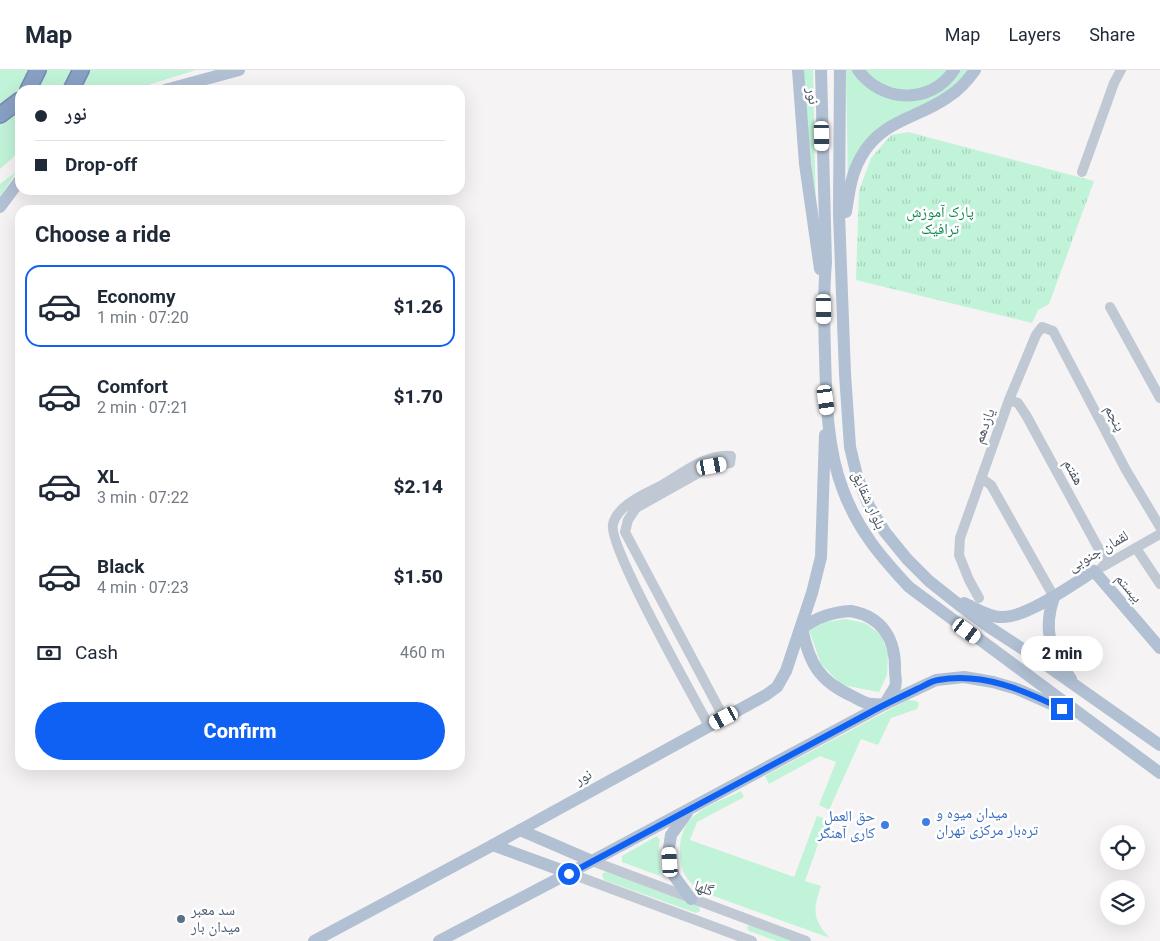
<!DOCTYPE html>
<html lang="en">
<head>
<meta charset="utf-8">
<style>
  body { margin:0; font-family:Roboto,"Noto Naskh Arabic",sans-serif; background:#f6f6f7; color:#1f2937; height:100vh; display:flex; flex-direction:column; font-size:19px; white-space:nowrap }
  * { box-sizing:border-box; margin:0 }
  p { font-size:16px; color:#747a83 }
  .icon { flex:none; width:28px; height:28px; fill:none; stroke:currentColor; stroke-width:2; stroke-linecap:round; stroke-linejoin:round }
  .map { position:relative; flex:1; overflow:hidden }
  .side { position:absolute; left:15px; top:135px; width:450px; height:565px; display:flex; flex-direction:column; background:#fff; border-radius:15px; box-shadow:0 5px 20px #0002 }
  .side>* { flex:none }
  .hud { position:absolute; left:15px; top:15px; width:450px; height:110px; border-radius:15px; box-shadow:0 5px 20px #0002; display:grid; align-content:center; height:110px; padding:0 20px; background:#fff }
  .fabs { position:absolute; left:1100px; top:755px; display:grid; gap:10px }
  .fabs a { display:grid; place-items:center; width:45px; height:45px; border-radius:50%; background:#fff; box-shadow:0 5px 20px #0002; font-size:25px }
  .end { position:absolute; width:22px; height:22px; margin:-11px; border:6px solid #0f61f3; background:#fff; box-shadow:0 0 0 2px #fff }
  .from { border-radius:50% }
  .bubble { position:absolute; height:35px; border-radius:18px; background:#fff; box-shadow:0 5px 20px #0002; font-size:16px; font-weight:800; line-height:35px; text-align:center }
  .car { position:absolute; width:15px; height:30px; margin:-15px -8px; border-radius:6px; box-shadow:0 0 4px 1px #0007; background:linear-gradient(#fff 24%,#345 0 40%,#fff 0 76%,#345 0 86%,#fff 0) }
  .hud b { display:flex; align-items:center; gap:18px; height:48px; font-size:19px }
  .hud b+b { border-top:1px solid #e0e1e3 }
  .hud i { width:12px; height:12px; background:#1f2937 }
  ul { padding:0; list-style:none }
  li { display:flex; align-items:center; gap:15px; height:82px; margin:0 10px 8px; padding:0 10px; border:2px solid transparent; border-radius:15px }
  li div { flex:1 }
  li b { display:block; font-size:19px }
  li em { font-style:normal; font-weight:800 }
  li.active { border-color:#0f61f3 }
  li>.icon { width:45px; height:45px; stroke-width:1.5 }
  h2 { padding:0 20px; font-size:22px; line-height:60px }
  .pay { display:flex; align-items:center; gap:12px; height:55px; padding:0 20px; font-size:19px }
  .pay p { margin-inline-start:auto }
  .button { display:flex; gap:10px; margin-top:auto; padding:10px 20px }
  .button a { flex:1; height:58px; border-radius:30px; background:#0f61f3; color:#fff; font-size:20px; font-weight:800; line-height:58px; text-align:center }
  header { display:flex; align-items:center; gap:30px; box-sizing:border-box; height:70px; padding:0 25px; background:#fff; border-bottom:1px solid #e0e1e3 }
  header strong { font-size:24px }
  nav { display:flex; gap:28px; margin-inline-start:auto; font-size:18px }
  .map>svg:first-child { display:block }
</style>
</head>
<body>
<header>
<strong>Map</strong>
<nav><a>Map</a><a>Layers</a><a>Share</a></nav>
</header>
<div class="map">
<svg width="1160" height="871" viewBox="0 0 1160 871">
  <defs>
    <pattern id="park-tufts" width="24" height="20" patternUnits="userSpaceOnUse" patternTransform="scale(1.25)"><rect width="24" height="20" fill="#c1f3d8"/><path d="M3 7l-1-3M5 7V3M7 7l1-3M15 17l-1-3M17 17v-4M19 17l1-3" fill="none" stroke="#a7d2bc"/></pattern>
  </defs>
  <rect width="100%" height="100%" fill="#f5f3f3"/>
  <g fill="#c1f3d8">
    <path d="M 0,0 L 32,0 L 22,20 L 20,20 L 20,23 L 0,39 Z"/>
    <path d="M 43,0 L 73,0 L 62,20 L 34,20 Z"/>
    <path d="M 85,0 L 196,0 L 132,20 L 76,20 Z"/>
    <path d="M 800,0 L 813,0 L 816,152 Z"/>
    <path d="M 846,0 L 853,0 L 886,28 L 951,12 L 960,0 L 969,0 L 943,26 L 889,52 L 848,115 Z"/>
    <path d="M 864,0 L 948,0 C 924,28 888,24 864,0 Z"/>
    <path d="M 20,36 L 20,81 L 0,99 L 0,49 Z"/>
    <path d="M 16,102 L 0,127 L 0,114 Z"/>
    <path d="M 845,549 L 865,553 L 881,565 L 888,583 L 887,605 L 879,622 L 842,615 L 821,594 L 809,560 L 826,552 Z"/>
    <path d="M 908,630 L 916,631 L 919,633 L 917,639 L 891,648 L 878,675 L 861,669 L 829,740 L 819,735 L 836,692 L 820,686 L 769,714 L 765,706 Z"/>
    <path d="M 741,721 L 744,727 L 697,752 L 690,770 L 794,807 L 817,746 L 827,749 L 805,811 L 821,816 C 813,839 812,850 830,868 L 705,823 C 695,818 685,809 682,798 C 677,783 680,757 693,747 C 706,735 725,729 741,721 Z"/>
    <path d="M 657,766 L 660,770 C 656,782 663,800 660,806 L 622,792 L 622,786 Z"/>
    <path d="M 607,802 L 699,836 L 700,841 L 696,843 L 604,810 L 602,805 L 603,803 Z"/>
    <path d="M 749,855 L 795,871 L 777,871 L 749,861 L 747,858 Z"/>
  </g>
  <path fill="url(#park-tufts)" d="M 908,62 L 1094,111 L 1049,234 L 1038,240 L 1032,253 L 856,210 L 859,121 L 871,88 L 891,65 Z"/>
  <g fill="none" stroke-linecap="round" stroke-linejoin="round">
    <g stroke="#738bb0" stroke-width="18">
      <g id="highway">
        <path d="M 28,20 L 38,0"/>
        <path d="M 71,20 L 81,0"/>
        <path d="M 0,45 L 20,30"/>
      </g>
    </g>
    <g stroke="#c0c9d3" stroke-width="10">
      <path d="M 1082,102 L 1114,13 L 1121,0"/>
      <path d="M 1110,237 L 1160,328"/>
      <path d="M 1009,330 L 1018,333 L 1026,345 L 1107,494"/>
      <path d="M 981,408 L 991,415 L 1054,527"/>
      <path d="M 1136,478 L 1160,514"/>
      <path d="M 1102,497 L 1160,464"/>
      <path d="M 979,528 L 969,510 L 959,485 L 960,468 L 1009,330 L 1036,265 L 1042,257 L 1053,261 L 1126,400 L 1160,457"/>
      <path d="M 709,656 C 694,627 607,475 613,454 C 618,434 646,424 662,415 C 683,403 707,383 731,386 L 730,393 L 711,396 L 636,438 L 628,450 L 625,462 L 724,648"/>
      <path d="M 592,791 L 806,871"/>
      <path d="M 569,803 L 752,871"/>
    </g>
    <g stroke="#b1c0d3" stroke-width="12">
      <path d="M 798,0 L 805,94 L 820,199"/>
      <path d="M 821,0 L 826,193 C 823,223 824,254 825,284 C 826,328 827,379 843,420 C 858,460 880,486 909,517 L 1160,703"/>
      <path d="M 840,0 L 839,144 L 845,304 L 850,377 L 857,406 L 869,436 L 885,462 L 907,489 L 929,511 L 963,538 L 989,557 L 1035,587 L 1160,675"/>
      <path d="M 858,0 C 882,33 931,35 954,0"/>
      <path d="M 165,20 L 239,0"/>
      <path d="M 0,137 L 20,110"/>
      <path d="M 846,142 C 849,123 851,104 861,87 C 881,50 917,49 948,27 C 959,20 968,10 975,0"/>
      <path d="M 1054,527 C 1042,562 1051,580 1071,609"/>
      <path d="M 964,533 C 975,538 989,547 1001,547 C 1024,549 1074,514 1094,501 L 1160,578"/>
      <path d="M 851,541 C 883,547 896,570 895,601 C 895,606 897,612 895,617 C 892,622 888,628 885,634 C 867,635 867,634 852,626 C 819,611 809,593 802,558 C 818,547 832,542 851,541 Z"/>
      <path d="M 687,743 L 671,765 L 669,778 L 670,792 L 674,806 L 691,829"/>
      <path d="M 520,760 L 592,791"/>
      <path d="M 493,775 L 569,803"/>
      <path d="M 314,871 L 493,775 L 766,625 L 777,617 L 786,601 L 812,523 L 821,487 L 825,365"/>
      <path d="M 439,871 L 592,791 L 885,634 L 936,610 L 964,607 L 993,612 L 1017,619 L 1067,641"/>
    </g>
    <use href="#highway" stroke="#88a0c4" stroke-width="15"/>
  </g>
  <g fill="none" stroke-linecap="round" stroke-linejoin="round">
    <path stroke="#0f61f3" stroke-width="6" d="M 569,804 L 869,643 C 885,634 901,627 917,619 C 924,616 931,611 938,610 C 982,602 1024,620 1062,639"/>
  </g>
  <g fill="#3f7fe0" stroke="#fff" stroke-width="2">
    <circle cx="926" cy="752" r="5"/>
    <circle cx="885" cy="755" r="5"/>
  </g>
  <circle fill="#5c6f8a" stroke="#fff" stroke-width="2" cx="181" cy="849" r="5"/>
  <g text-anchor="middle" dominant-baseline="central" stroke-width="5" stroke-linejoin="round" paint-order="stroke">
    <g font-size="15" fill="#495462" stroke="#fff">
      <text transform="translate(813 26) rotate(82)">نور</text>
      <text transform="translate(1115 348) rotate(62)">پنجم</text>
      <text transform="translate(984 356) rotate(-70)">یازدهم</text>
      <text transform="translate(1074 402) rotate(62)">هفتم</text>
      <text transform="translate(869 430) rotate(66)">بلوار شقایق</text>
      <text transform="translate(1098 481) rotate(-30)">لقمان جنوبی</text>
      <text transform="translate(1129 518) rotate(50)">بیستم</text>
      <text transform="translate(583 707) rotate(-29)">نور</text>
      <text transform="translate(704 818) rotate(20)">گلها</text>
    </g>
    <g font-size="15" fill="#118654" stroke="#fff">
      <text x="940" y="142">پارک آموزش<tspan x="940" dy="17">ترافیک</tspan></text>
    </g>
    <g font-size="15" fill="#366cbe" stroke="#fff" text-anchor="start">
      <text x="936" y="743">میدان میوه و<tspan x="936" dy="17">تره‌بار مرکزی تهران</tspan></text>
      <text x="875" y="746" text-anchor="end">حق العمل<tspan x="875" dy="17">کاری آهنگر</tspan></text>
    </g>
    <g font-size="15" fill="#4e5e75" stroke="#fff" text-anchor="start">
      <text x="191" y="840">سد معبر<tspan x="191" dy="17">میدان بار</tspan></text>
    </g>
  </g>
</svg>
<div class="fabs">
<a><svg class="icon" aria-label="locate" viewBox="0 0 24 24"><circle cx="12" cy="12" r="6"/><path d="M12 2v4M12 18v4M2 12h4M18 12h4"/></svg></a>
<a><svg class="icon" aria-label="layers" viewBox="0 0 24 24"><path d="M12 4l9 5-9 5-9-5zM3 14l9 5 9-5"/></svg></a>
</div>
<i class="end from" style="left:569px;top:804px"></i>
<i class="end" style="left:1062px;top:639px"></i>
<div class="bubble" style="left:1021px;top:566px;width:82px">2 min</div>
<i class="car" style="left:822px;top:66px;rotate:179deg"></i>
<i class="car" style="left:824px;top:239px;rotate:179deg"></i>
<i class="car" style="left:826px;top:330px;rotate:172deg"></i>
<i class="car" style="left:712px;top:396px;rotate:80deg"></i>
<i class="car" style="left:967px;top:561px;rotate:126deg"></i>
<i class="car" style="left:724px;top:648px;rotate:242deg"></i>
<i class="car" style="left:670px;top:792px;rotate:356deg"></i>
<div class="hud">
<b><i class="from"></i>نور</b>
<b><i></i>Drop-off</b>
</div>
<section class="side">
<h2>Choose a ride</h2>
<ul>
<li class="active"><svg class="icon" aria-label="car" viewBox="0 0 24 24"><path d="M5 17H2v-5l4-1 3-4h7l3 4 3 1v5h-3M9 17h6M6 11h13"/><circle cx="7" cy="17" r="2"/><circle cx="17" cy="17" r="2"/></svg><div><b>Economy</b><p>1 min · 07:20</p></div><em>$1.26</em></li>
<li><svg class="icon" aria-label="car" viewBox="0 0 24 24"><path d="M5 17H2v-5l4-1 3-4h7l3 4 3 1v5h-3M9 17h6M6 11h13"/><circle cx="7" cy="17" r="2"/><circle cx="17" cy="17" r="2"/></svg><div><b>Comfort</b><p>2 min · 07:21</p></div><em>$1.70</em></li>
<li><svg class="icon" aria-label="car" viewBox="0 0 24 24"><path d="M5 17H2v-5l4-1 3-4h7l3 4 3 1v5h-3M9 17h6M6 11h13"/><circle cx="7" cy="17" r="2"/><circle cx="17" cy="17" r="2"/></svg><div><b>XL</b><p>3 min · 07:22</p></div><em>$2.14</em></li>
<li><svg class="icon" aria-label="car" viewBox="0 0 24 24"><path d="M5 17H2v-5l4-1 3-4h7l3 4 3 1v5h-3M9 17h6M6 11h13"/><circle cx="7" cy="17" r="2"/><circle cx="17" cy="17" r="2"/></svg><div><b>Black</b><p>4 min · 07:23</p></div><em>$1.50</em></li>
</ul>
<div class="pay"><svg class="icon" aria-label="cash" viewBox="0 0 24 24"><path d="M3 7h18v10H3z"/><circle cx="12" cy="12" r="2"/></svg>Cash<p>460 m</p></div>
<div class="button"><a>Confirm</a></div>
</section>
</div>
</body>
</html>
